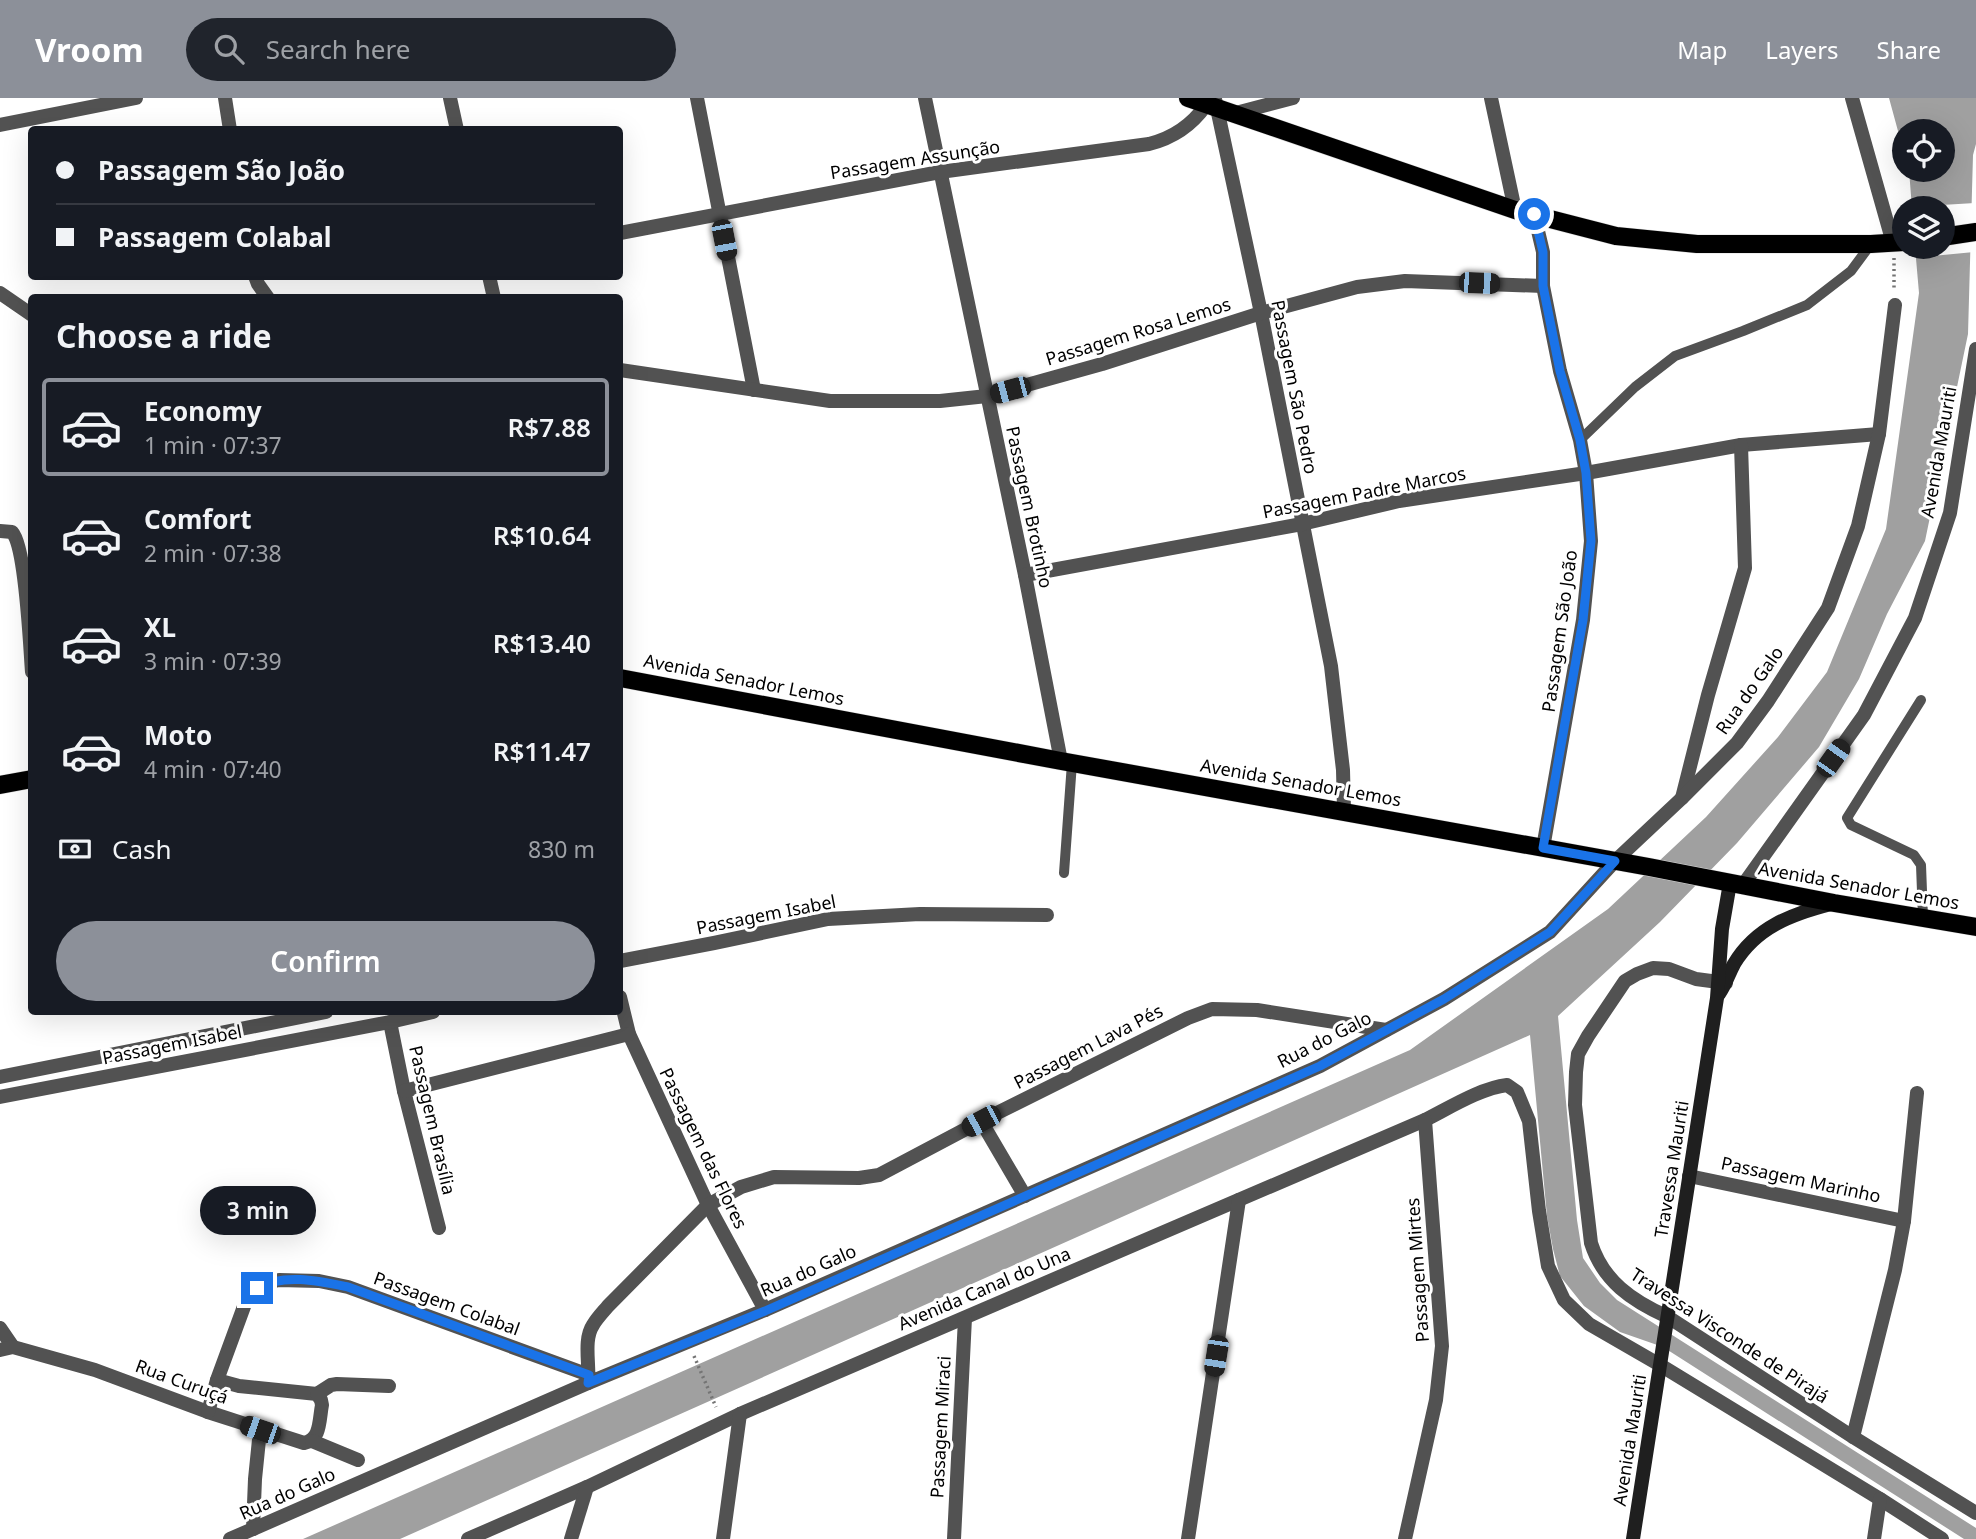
<!DOCTYPE html>
<html lang="en">
<head>
<meta charset="utf-8">
<style>
  body { margin:0; font-family:"Noto Sans",sans-serif; background:#20242c; color:#f1f3f6; height:100vh; display:flex; flex-direction:column; font-size:26px; white-space:nowrap }
  * { box-sizing:border-box; margin:0 }
  p { font-size:23px; color:#9ea1a6 }
  .icon { flex:none; width:38px; height:38px; fill:none; stroke:currentColor; stroke-width:2; stroke-linecap:round; stroke-linejoin:round }
  .map { position:relative; flex:1; overflow:hidden }
  .panel { position:absolute; left:28px; top:196px; width:595px; height:721px; display:flex; flex-direction:column; background:#171b24; border-radius:7px; box-shadow:0 7px 28px #0002 }
  .panel>* { flex:none }
  .banner { position:absolute; left:28px; top:28px; width:595px; height:154px; border-radius:7px; box-shadow:0 7px 28px #0002; display:grid; align-content:center; height:154px; padding:0 28px; background:#171b24 }
  .buttons { position:absolute; left:1892px; top:21px; display:grid; gap:14px }
  .buttons a { display:grid; place-items:center; width:63px; height:63px; border-radius:50%; background:#171b24; box-shadow:0 7px 28px #0002; font-size:35px }
  .end { position:absolute; width:32px; height:32px; margin:-16px; border:9px solid #1a73e8; background:#fff; box-shadow:0 0 0 4px #fff }
  .from { border-radius:50% }
  .bubble { position:absolute; height:49px; border-radius:24px; background:#171b24; box-shadow:0 7px 28px #0002; font-size:23px; font-weight:600; line-height:49px; text-align:center }
  .car { position:absolute; width:21px; height:42px; margin:-21px -10px; border-radius:9px; box-shadow:0 0 5px 2px #0007; background:linear-gradient(#222 24%,#8ab4d8 0 40%,#222 0 76%,#8ab4d8 0 86%,#222 0) }
  .banner b { display:flex; align-items:center; gap:24px; height:66px; font-size:26px }
  .banner b+b { border-top:2px solid #363941 }
  .banner i { width:18px; height:18px; background:#f1f3f6 }
  ul { padding:0; list-style:none }
  li { display:flex; align-items:center; gap:21px; height:98px; margin:0 14px 10px; padding:0 14px; border:4px solid transparent; border-radius:7px }
  li div { flex:1 }
  li b { display:block; font-size:26px }
  li em { font-style:normal; font-weight:600 }
  li.on { border-color:#8c9099 }
  li>.icon { width:63px; height:63px; stroke-width:1.5 }
  h2 { padding:0 28px; font-size:32px; line-height:84px }
  .pay { display:flex; align-items:center; gap:18px; height:77px; padding:0 28px; font-size:26px }
  .pay p { margin-inline-start:auto }
  .action { display:flex; gap:14px; margin-top:auto; padding:14px 28px }
  .action a { flex:1; height:80px; border-radius:42px; background:#8c9099; color:#fff; font-size:28px; font-weight:600; line-height:80px; text-align:center }
  header { display:flex; align-items:center; gap:42px; box-sizing:border-box; height:98px; padding:0 35px; background:#8c9099; color:#fff }
  header strong { font-size:33px }
  nav { display:flex; gap:38px; margin-inline-start:auto; font-size:24px }
  .search { width:490px; height:63px; background:#20242c; display:flex; align-items:center; gap:18px; box-sizing:border-box; padding:0 24px; border-radius:38px; color:#9ea1a6; font-size:26px }
  .map>svg:first-child { display:block }
</style>
</head>
<body>
<header>
<strong>Vroom</strong>
<div class="search"><svg class="icon" aria-label="search" viewBox="0 0 24 24"><circle cx="10" cy="10" r="6"/><path d="M15 15l6 6"/></svg>Search here</div>
<nav><a>Map</a><a>Layers</a><a>Share</a></nav>
</header>
<div class="map">
<svg width="1976" height="1441" viewBox="0 0 1976 1441">
  <rect width="100%" height="100%" fill="#fff"/>
  <path fill="#a0a0a0" d="M 1889,0 L 1976,0 L 1976,46 L 1973,57 L 1968,236 L 1925,443 L 1887,516 L 1859,581 L 1819,649 L 1737,745 L 1660,824 L 1558,918 L 1577,1122 L 1583,1160 L 1600,1185 L 1617,1202 L 1976,1430 L 1976,1441 L 1964,1441 L 1663,1249 L 1620,1234 L 1584,1208 L 1560,1178 L 1553,1151 L 1547,1118 L 1530,937 L 400,1441 L 303,1441 L 1410,952 L 1608,811 L 1706,719 L 1778,639 L 1827,574 L 1886,431 L 1919,195 L 1915,149 L 1942,149 L 1942,110 L 1912,110 L 1909,72 L 1942,72 L 1942,33 L 1904,33 L 1904,55 Z"/>
  <path fill="#fff" d="M 1975,105 L 1974,154 L 1912,160 L 1912,149 L 1942,149 L 1942,110 L 1909,110 L 1908,109 Z"/>
  <g fill="none" stroke-linecap="round" stroke-linejoin="round">
    <g stroke="#dbdbdb" stroke-width="19">
      <g id="primary">
        <path d="M 1188,0 L 1515,112 L 1616,138 L 1697,146 L 1871,146 L 1904,144"/>
        <path d="M 1942,139 L 1976,134"/>
        <path d="M 620,580 L 1061,663 L 1649,769 L 1834,805 L 1976,829"/>
        <path d="M 0,687 L 32,681"/>
      </g>
    </g>
    <g stroke="#747474" stroke-width="3.5" stroke-dasharray="2 3.5" stroke-linecap="butt">
      <path d="M 1894,160 L 1894,191"/>
      <path d="M 694,1258 L 716,1309"/>
    </g>
    <g stroke="#525252" stroke-width="10">
      <path d="M 1580,342 L 1635,289 L 1675,258 L 1743,233 L 1807,207 L 1851,173 L 1871,146"/>
      <path d="M 1921,602 L 1847,720 L 1851,727 L 1914,757 L 1921,767 L 1923,820"/>
      <path d="M 1064,775 L 1072,665"/>
    </g>
    <g stroke="#525252" stroke-width="14">
      <path d="M 225,0 L 230,32"/>
      <path d="M 450,0 L 457,32"/>
      <path d="M 697,0 L 754,292"/>
      <path d="M 925,0 L 1025,477 L 1061,663"/>
      <path d="M 1491,0 L 1515,112"/>
      <path d="M 1852,0 L 1893,145"/>
      <path d="M 1215,1 L 1261,215 L 1331,568 L 1343,672 L 1344,712"/>
      <path d="M 1232,16 L 1293,0"/>
      <path d="M 0,27 L 136,0"/>
      <path d="M 1534,116 L 1543,154 L 1543,188 L 1560,273 L 1580,342 L 1586,375 L 1591,443 L 1583,522 L 1543,750"/>
      <path d="M 620,135 L 940,74 L 1149,46 C 1173,40 1192,27 1206,7"/>
      <path d="M 255,178 L 258,186 L 268,200"/>
      <path d="M 489,178 L 494,200"/>
      <path d="M 0,195 L 32,217"/>
      <path d="M 620,272 L 830,303 L 940,303 L 987,298 L 1102,266 L 1261,215 L 1357,189 L 1405,183 L 1543,188"/>
      <path d="M 0,433 L 12,434 C 26,449 30,549 32,574"/>
      <path d="M 1025,477 L 1302,426 L 1399,403 L 1586,375 L 1741,347 L 1879,336"/>
      <path d="M 1682,700 L 1708,597 L 1745,470 L 1741,347"/>
      <path d="M 1743,787 L 1864,617 L 1915,520 L 1950,415 L 1976,251"/>
      <path d="M 620,863 L 714,845 L 828,821 L 920,816 L 1047,817"/>
      <path d="M 1726,885 L 1696,881 L 1669,871 L 1653,870 L 1637,876 L 1625,883 L 1588,938 L 1578,956 L 1576,974 L 1575,1007 L 1591,1145 C 1603,1183 1632,1203 1668,1219 L 1853,1339 L 1976,1415"/>
      <path d="M 620,899 L 629,936 L 708,1107 L 765,1212"/>
      <path d="M 390,924 L 404,993 L 439,1130"/>
      <path d="M 0,979 L 326,914"/>
      <path d="M 404,993 L 629,936"/>
      <path d="M 0,999 L 390,924 L 433,914"/>
      <path d="M 981,1023 L 1025,1098"/>
      <path d="M 1689,1078 L 1904,1123"/>
      <path d="M 0,1230 L 13,1249"/>
      <path d="M 0,1252 L 13,1249 L 95,1272 L 208,1314 L 304,1345 C 321,1342 319,1322 322,1307 L 321,1302 L 317,1296 L 239,1288 L 217,1282"/>
      <path d="M 588,1285 C 590,1267 583,1242 593,1227 C 597,1220 603,1214 608,1208 L 708,1107 L 741,1089 L 774,1079 L 859,1080 L 879,1077 L 981,1023 L 1188,920 L 1212,911 L 1257,912 L 1386,932"/>
      <path d="M 317,1296 L 331,1287 L 337,1286 L 389,1288"/>
      <path d="M 208,1314 L 217,1282 L 246,1203 L 257,1190 L 266,1185 L 279,1182 L 319,1183 L 348,1189 L 589,1277"/>
      <path d="M 1853,1339 L 1895,1172 L 1904,1123 L 1917,995"/>
      <path d="M 312,1343 L 358,1362"/>
      <path d="M 253,1431 L 255,1381 L 260,1332"/>
      <path d="M 230,1441 L 588,1285 L 765,1212 L 1320,968 L 1444,901 L 1550,834 L 1615,763 L 1681,701 L 1737,645 L 1768,603 L 1828,510 L 1858,428 L 1879,336 L 1895,207"/>
      <path d="M 468,1441 L 587,1389 L 740,1316 L 1425,1022 C 1449,1010 1481,990 1507,987 L 1517,994 L 1529,1023 L 1539,1113 L 1548,1168 L 1564,1202 L 1589,1226 L 1660,1267 L 1880,1401 L 1942,1441"/>
      <path d="M 571,1441 L 587,1389"/>
      <path d="M 723,1441 L 740,1316"/>
      <path d="M 954,1441 L 965,1220"/>
      <path d="M 1188,1441 L 1239,1102"/>
      <path d="M 1405,1441 L 1436,1302 L 1442,1248 L 1425,1022"/>
      <path d="M 1874,1441 L 1880,1401"/>
    </g>
    <g stroke="#1f1f1f" stroke-width="14">
      <path d="M 1719,896 C 1726,886 1729,875 1734,866 C 1756,829 1792,816 1831,806"/>
      <path d="M 1633,1441 L 1717,900 L 1722,831 L 1730,785"/>
    </g>
    <use href="#primary" stroke="#000" stroke-width="18"/>
  </g>
  <g fill="none" stroke-linecap="round" stroke-linejoin="round">
    <path stroke="#1a73e8" stroke-width="9" d="M 257,1190 C 284,1175 319,1183 348,1189 L 589,1277 L 588,1285 L 765,1213 L 1320,968 L 1444,901 L 1550,834 L 1615,763 L 1543,750 L 1583,522 L 1591,443 L 1586,375 L 1580,342 L 1560,273 L 1543,188 L 1543,154 L 1534,116"/>
  </g>
  <g text-anchor="middle" dominant-baseline="central" stroke-width="6" stroke-linejoin="round" paint-order="stroke">
    <g font-size="18" fill="#000" stroke="#fff">
      <text transform="translate(915 61) rotate(-9)">Passagem Assunção</text>
      <text transform="translate(1138 233) rotate(-17)">Passagem Rosa Lemos</text>
      <text transform="translate(1295 289) rotate(79)">Passagem São Pedro</text>
      <text transform="translate(1938 354) rotate(-80)">Avenida Mauriti</text>
      <text transform="translate(1364 394) rotate(-11)">Passagem Padre Marcos</text>
      <text transform="translate(1030 409) rotate(78)">Passagem Brotinho</text>
      <text transform="translate(1559 533) rotate(-82)">Passagem São João</text>
      <text transform="translate(744 581) rotate(11)">Avenida Senador Lemos</text>
      <text transform="translate(1749 592) rotate(-55)">Rua do Galo</text>
      <text transform="translate(1301 684) rotate(10)">Avenida Senador Lemos</text>
      <text transform="translate(1859 787) rotate(10)">Avenida Senador Lemos</text>
      <text transform="translate(766 816) rotate(-11)">Passagem Isabel</text>
      <text transform="translate(1324 941) rotate(-27)">Rua do Galo</text>
      <text transform="translate(172 946) rotate(-11)">Passagem Isabel</text>
      <text transform="translate(1088 948) rotate(-27)">Passagem Lava Pés</text>
      <text transform="translate(433 1022) rotate(77)">Passagem Brasília</text>
      <text transform="translate(704 1050) rotate(64)">Passagem das Flores</text>
      <text transform="translate(1671 1071) rotate(-81)">Travessa Mauriti</text>
      <text transform="translate(1801 1081) rotate(12)">Passagem Marinho</text>
      <text transform="translate(808 1172) rotate(-24)">Rua do Galo</text>
      <text transform="translate(1417 1172) rotate(-94)">Passagem Mirtes</text>
      <text transform="translate(984 1190) rotate(-23)">Avenida Canal do Una</text>
      <text transform="translate(447 1205) rotate(20)">Passagem Colabal</text>
      <text transform="translate(1730 1237) rotate(33)">Travessa Visconde de Pirajá</text>
      <text transform="translate(182 1283) rotate(20)">Rua Curuçá</text>
      <text transform="translate(940 1329) rotate(-87)">Passagem Miraci</text>
      <text transform="translate(1629 1342) rotate(-81)">Avenida Mauriti</text>
      <text transform="translate(287 1395) rotate(-24)">Rua do Galo</text>
    </g>
  </g>
</svg>
<div class="buttons">
<a><svg class="icon" aria-label="locate" viewBox="0 0 24 24"><circle cx="12" cy="12" r="6"/><path d="M12 2v4M12 18v4M2 12h4M18 12h4"/></svg></a>
<a><svg class="icon" aria-label="layers" viewBox="0 0 24 24"><path d="M12 4l9 5-9 5-9-5zM3 14l9 5 9-5"/></svg></a>
</div>
<i class="end from" style="left:1534px;top:116px"></i>
<i class="end" style="left:257px;top:1190px"></i>
<div class="bubble" style="left:200px;top:1088px;width:116px">3 min</div>
<i class="car" style="left:724px;top:142px;rotate:169deg"></i>
<i class="car" style="left:1479px;top:185px;rotate:92deg"></i>
<i class="car" style="left:1010px;top:292px;rotate:255deg"></i>
<i class="car" style="left:1833px;top:660px;rotate:35deg"></i>
<i class="car" style="left:981px;top:1023px;rotate:242deg"></i>
<i class="car" style="left:1216px;top:1258px;rotate:189deg"></i>
<i class="car" style="left:260px;top:1332px;rotate:289deg"></i>
<div class="banner">
<b><i class="from"></i>Passagem São João</b>
<b><i></i>Passagem Colabal</b>
</div>
<section class="panel">
<h2>Choose a ride</h2>
<ul>
<li class="on"><svg class="icon" aria-label="car" viewBox="0 0 24 24"><path d="M5 17H2v-5l4-1 3-4h7l3 4 3 1v5h-3M9 17h6M6 11h13"/><circle cx="7" cy="17" r="2"/><circle cx="17" cy="17" r="2"/></svg><div><b>Economy</b><p>1 min · 07:37</p></div><em>R$7.88</em></li>
<li><svg class="icon" aria-label="car" viewBox="0 0 24 24"><path d="M5 17H2v-5l4-1 3-4h7l3 4 3 1v5h-3M9 17h6M6 11h13"/><circle cx="7" cy="17" r="2"/><circle cx="17" cy="17" r="2"/></svg><div><b>Comfort</b><p>2 min · 07:38</p></div><em>R$10.64</em></li>
<li><svg class="icon" aria-label="car" viewBox="0 0 24 24"><path d="M5 17H2v-5l4-1 3-4h7l3 4 3 1v5h-3M9 17h6M6 11h13"/><circle cx="7" cy="17" r="2"/><circle cx="17" cy="17" r="2"/></svg><div><b>XL</b><p>3 min · 07:39</p></div><em>R$13.40</em></li>
<li><svg class="icon" aria-label="car" viewBox="0 0 24 24"><path d="M5 17H2v-5l4-1 3-4h7l3 4 3 1v5h-3M9 17h6M6 11h13"/><circle cx="7" cy="17" r="2"/><circle cx="17" cy="17" r="2"/></svg><div><b>Moto</b><p>4 min · 07:40</p></div><em>R$11.47</em></li>
</ul>
<div class="pay"><svg class="icon" aria-label="cash" viewBox="0 0 24 24"><path d="M3 7h18v10H3z"/><circle cx="12" cy="12" r="2"/></svg>Cash<p>830 m</p></div>
<div class="action"><a>Confirm</a></div>
</section>
</div>
</body>
</html>
